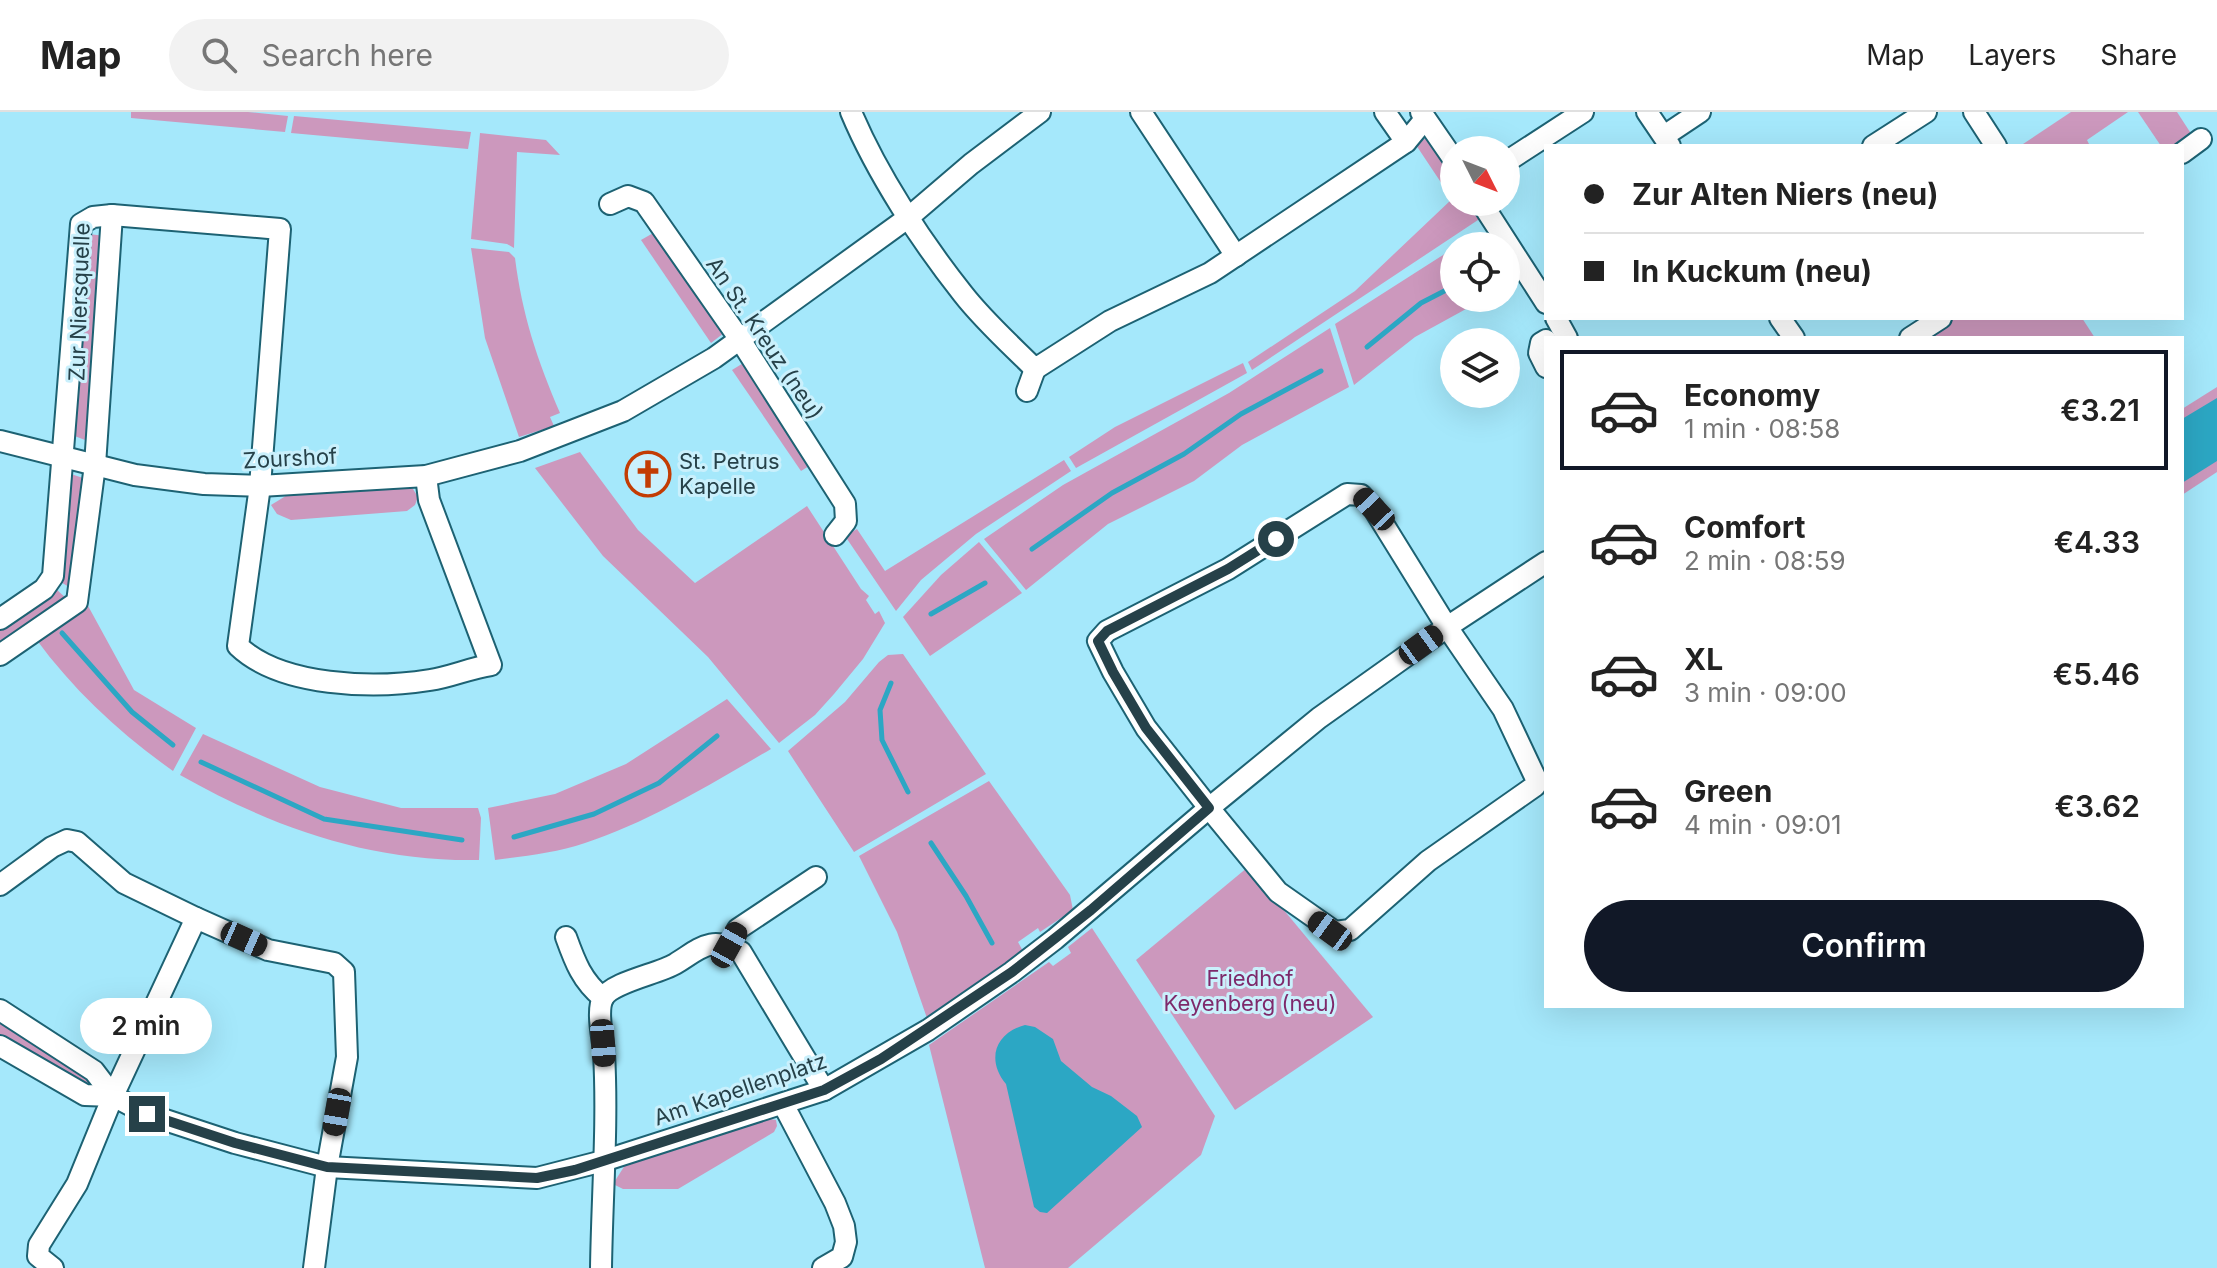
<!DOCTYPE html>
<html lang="en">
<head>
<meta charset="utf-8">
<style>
  body { margin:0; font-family:Inter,sans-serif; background:#f2f2f2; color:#222; height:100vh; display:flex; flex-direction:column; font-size:30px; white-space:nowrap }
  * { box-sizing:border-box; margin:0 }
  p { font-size:26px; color:#767676 }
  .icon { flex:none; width:44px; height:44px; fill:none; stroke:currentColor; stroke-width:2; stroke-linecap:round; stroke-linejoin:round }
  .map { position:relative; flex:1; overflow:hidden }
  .drawer { position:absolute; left:1544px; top:224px; width:640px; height:672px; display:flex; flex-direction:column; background:#fff; border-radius:0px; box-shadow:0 8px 32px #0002 }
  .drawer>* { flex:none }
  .banner { position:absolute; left:1544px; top:32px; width:640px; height:176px; border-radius:0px; box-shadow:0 8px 32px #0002; display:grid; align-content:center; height:176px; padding:0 40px; background:#fff }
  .needle { width:52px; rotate:132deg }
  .controls { position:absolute; left:1440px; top:24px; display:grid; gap:16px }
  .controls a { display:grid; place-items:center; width:80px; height:80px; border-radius:50%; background:#fff; box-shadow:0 8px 32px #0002; font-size:40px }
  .end { position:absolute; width:36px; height:36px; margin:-18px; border:10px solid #264149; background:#fff; box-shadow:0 0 0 4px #fff }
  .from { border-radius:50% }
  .bubble { position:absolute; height:56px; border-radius:28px; background:#fff; box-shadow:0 8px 32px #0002; font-size:26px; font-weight:600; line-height:56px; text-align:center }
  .car { position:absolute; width:24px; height:48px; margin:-24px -12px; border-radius:10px; box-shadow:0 0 6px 2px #0007; background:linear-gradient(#222 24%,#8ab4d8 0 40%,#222 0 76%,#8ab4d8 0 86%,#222 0) }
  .banner b { display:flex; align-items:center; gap:28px; height:76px; font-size:30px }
  .banner b+b { border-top:2px solid #e0e0e0 }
  .banner i { width:20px; height:20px; background:#222 }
  ul { padding:14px 0 0; list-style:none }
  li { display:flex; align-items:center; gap:24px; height:120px; margin:0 16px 12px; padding:0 24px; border:4px solid transparent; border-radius:0px }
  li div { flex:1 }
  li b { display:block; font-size:30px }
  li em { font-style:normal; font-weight:600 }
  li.active { border-color:#111827 }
  li>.icon { width:72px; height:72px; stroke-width:1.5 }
  .cta { display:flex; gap:16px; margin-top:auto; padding:16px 40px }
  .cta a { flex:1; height:92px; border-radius:48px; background:#111827; color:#fff; font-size:32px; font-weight:600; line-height:92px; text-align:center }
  header { display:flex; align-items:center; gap:48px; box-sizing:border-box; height:112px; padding:0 40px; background:#fff; border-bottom:2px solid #e0e0e0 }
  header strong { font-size:38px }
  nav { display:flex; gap:44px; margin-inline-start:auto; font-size:28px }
  .search { width:560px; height:72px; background:#f2f2f2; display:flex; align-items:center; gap:20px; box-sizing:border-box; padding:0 28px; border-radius:44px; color:#767676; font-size:30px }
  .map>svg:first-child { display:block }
</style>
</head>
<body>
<header>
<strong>Map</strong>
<div class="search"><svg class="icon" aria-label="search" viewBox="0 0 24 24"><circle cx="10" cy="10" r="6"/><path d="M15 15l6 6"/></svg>Search here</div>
<nav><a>Map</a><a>Layers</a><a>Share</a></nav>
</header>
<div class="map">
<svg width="2217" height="1156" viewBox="0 0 2217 1156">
  <rect width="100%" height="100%" fill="#a5e8fb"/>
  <g fill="#cc98bd">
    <path d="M 131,0 L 248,0 L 288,4 L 285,20 L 131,6 Z"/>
    <path d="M 2071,0 L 2128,0 L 2087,28 L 2090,34 L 2020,34 Z"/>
    <path d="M 2138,0 L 2177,0 L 2190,20 L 2189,31 L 2182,34 L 2161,34 Z"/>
    <path d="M 294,4 L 471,20 L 468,37 L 291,21 Z"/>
    <path d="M 480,21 L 546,28 L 560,43 L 517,40 L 514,136 L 507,132 L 471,127 Z"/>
    <path d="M 1429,24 L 1454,61 L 1454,90 L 1474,90 L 1484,104 L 1252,258 L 1248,250 L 1355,179 L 1452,87 L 1416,33 Z"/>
    <path d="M 655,120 L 724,221 L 711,231 L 641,128 Z"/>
    <path d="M 88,122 L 106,124 L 90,325 L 85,328 L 72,323 Z"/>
    <path d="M 471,136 L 509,140 L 515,146 C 522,202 537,248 560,301 L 550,305 L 554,314 L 519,325 L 485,226 Z"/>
    <path d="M 1454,136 L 1454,186 L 1486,186 L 1415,225 L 1354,273 L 1335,212 Z"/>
    <path d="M 1950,206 L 2082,206 L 2095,226 L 1920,226 Z"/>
    <path d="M 1330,216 L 1349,275 L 1242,333 L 1194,369 L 1108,412 L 1026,478 L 984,427 L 1063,373 L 1229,281 Z"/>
    <path d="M 745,250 L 809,354 L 801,359 L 732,258 Z"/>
    <path d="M 1243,251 L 1247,261 L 1076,356 L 1069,345 L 1115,315 Z"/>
    <path d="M 2217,275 L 2217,360 L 2182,383 L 2182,297 Z"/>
    <path d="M 580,340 L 638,418 L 695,471 L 807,394 L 861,477 L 869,484 L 866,488 L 875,502 L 879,499 L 885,511 L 863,547 L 834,582 L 815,603 L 779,631 L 708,545 L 603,444 L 535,356 Z"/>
    <path d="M 1064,348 L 1071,359 L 976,422 L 921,468 L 896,499 L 845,424 L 857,417 L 885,459 Z"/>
    <path d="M 71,362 L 83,366 L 69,475 L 59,469 Z"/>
    <path d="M 405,374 L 413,377 L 418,385 L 415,393 L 407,399 L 291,408 L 277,402 L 271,393 L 289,382 Z"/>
    <path d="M 979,430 L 1022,481 L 930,544 L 903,505 L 941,463 Z"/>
    <path d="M 56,477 L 68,488 L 0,535 L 0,516 Z"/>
    <path d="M 87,492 L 134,578 L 196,616 L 173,659 C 121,622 74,579 36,527 Z"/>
    <path d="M 903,542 L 986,662 L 854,740 L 788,639 L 845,590 L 879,550 L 888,543 Z"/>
    <path d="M 727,587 L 771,637 C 711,672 651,709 585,731 C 556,741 525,744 495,748 L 488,696 L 555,682 L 626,652 Z"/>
    <path d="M 203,622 L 320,675 L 401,696 L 478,696 L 481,706 L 479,748 C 370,750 274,716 180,663 Z"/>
    <path d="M 989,669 L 1070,783 L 1073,798 L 1040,820 L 1038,816 L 1018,830 L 1024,841 L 928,909 L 897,820 L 859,744 Z"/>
    <path d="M 1248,755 L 1373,905 L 1235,998 L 1136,848 Z"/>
    <path d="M 1092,816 L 1215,1004 L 1201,1043 L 1068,1156 L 985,1156 L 929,933 L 1049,850 L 1053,854 L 1071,841 L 1068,835 Z"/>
    <path d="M 0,907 L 82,958 L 90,970 L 84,974 L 0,925 Z"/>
    <path d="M 765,1006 L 776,1008 L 777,1014 L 774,1020 L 678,1077 L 623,1077 L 613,1072 L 627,1050 Z"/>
  </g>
  <g fill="#2ca7c4">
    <path d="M 2217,286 L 2217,349 L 2182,371 L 2182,307 Z"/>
    <path d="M 1025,913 L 1035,915 L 1053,927 L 1061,949 L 1092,975 L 1111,984 L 1137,1004 L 1142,1015 L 1047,1101 L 1040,1100 L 1034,1095 L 1006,972 C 986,948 995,921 1025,913 Z"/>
  </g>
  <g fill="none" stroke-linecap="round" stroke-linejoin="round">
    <g stroke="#2ca7c4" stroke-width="5">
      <path d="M 1367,235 L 1421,191 L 1454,174"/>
      <path d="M 1032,437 L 1112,381 L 1184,342 L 1241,302 L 1321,259"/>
      <path d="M 931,502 L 985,471"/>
      <path d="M 62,521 L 132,600 L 173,633"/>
      <path d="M 891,571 L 880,598 L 882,628 L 908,680"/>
      <path d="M 201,650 L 324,707 L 462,728"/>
      <path d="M 514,725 L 594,702 L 659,671 L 717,624"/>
      <path d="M 931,731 L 966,784 L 992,831"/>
    </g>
    <g stroke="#1d6273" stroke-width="24">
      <g id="minor">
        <path d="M 851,0 C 877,62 921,129 963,182 C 984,209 1011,233 1035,257 L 1110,209 L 1210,161 L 1406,30 L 1425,7"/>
        <path d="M 1141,0 L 1236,144"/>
        <path d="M 1385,0 L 1406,30"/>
        <path d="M 1421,0 L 1454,48"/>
        <path d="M 1647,0 L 1670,34"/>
        <path d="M 1974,0 L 1996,34"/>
        <path d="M 1664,24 L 1700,0"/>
        <path d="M 1873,34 L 1926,0"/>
        <path d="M 2182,41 L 2201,27"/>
        <path d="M 1506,50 L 1583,0"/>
        <path d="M 1481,90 L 1546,191"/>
        <path d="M 610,92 L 628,84 L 644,90 L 741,229 L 845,392 L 846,409 L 835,423"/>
        <path d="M 1556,206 L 1567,226"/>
        <path d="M 1780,206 L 1794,226"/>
        <path d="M 1910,226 L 1941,206"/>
        <path d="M 1546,228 L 1541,231 L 1539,241 L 1546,255"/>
        <path d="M 1027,279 L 1035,257"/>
        <path d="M 0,329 L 135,363 L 204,372 L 260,374 L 426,364 L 520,339 L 623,299 L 714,246 L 909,105 L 971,52 L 1040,0"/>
        <path d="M 1347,382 L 1361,383 L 1374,397 L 1447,515 L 1503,597 L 1537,669 L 1535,674 L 1428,749 L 1350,818 L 1335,820 L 1278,780 L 1209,696 L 1146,616 L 1113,560 L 1098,529 L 1107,519 L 1228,457 Z"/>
        <path d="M 0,507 L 44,477 L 53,464 L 81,112 L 93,105 L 112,103 L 280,117 L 260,374 L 238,534 C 281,575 374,577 430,568 C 451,565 470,556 491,553 L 429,388 L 426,364"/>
        <path d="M 0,543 L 77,490 L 95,353 L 112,103"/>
        <path d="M 0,773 L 52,735 L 67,728 L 77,730 L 124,771 L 196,806"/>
        <path d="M 566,825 C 575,850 582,869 603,886"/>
        <path d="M 729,833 L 738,817 L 816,765"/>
        <path d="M 0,898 L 94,959 L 113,984"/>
        <path d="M 0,934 L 85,983 L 113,984 L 147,1002 L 235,1031 L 327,1055 L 537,1066 L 603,1049 L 824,978 L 928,918 L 1012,860 L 1055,827 L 1209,696 L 1319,606 L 1447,515 L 1546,450"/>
        <path d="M 783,992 L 835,1091 L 844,1114 L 846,1130 L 842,1145 L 823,1156"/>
        <path d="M 53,1156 L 38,1144 L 39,1133 L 77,1072 L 113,984 L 196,806 L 268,838 L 334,851 L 344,860 L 347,945 L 327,1055 L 314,1156"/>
        <path d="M 601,1156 C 602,1085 608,1012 604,941 C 603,926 596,899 603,886 C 612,870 658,862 675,852 C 701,836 711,823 741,840 L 824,978"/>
      </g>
    </g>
    <use href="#minor" stroke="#fff" stroke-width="20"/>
  </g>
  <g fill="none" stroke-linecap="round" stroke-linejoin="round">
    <path stroke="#264149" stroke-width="10" d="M 147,1002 L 235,1031 L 327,1055 L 537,1066 L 575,1058 L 824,978 L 881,947 L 1012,860 L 1091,798 L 1209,696 L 1146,616 L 1113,560 L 1098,529 L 1107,519 L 1228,457 L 1276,427"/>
  </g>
  <defs>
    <g id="church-ring" transform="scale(2.3)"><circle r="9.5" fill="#caf0fc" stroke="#c33c03" stroke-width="1.5"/><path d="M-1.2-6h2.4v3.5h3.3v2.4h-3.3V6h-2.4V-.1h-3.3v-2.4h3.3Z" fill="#c33c03"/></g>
  </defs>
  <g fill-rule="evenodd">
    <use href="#church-ring" x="648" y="362"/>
  </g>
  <g text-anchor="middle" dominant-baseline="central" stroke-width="6" stroke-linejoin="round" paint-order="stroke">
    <g font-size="22" fill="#264149" stroke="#caf0fc">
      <text transform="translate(79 190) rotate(-88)">Zur Niersquelle</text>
      <text transform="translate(765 226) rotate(56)">An St. Kreuz (neu)</text>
      <text transform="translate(290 346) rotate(-3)">Zourshof</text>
      <text transform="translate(740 977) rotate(-19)">Am Kapellenplatz</text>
    </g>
    <g font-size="22" fill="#264149" stroke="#caf0fc" text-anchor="start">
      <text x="679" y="349">St. Petrus<tspan x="679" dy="25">Kapelle</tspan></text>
    </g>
    <g font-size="22" fill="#7e296b" stroke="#caf0fc">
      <text x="1250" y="866">Friedhof<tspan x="1250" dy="25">Keyenberg (neu)</tspan></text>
    </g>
  </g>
</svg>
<div class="controls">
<a><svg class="needle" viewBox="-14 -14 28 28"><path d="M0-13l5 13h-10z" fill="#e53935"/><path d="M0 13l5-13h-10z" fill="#767676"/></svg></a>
<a><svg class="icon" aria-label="locate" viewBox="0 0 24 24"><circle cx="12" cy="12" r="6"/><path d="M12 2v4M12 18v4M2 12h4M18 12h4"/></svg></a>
<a><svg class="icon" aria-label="layers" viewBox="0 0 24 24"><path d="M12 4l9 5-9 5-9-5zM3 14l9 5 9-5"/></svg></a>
</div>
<i class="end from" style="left:1276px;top:427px"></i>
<i class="end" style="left:147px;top:1002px"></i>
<div class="bubble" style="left:80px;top:886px;width:132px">2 min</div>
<i class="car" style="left:1374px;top:397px;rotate:317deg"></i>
<i class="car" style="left:1421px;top:533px;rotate:54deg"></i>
<i class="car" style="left:1330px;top:819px;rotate:306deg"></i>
<i class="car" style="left:244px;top:827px;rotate:114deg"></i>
<i class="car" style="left:729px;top:833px;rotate:29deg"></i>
<i class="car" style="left:603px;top:931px;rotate:176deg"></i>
<i class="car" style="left:337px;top:1000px;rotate:190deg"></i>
<div class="banner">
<b><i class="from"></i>Zur Alten Niers (neu)</b>
<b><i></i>In Kuckum (neu)</b>
</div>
<section class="drawer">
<ul>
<li class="active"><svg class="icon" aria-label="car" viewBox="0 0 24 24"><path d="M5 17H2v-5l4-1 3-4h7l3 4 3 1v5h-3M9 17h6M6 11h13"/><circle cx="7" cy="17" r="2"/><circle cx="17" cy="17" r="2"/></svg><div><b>Economy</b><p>1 min · 08:58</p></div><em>€3.21</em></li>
<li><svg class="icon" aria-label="car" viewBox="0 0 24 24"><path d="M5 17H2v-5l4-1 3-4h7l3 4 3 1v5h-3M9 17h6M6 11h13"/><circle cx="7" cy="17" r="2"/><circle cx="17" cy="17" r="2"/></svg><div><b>Comfort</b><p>2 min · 08:59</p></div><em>€4.33</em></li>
<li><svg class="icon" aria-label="car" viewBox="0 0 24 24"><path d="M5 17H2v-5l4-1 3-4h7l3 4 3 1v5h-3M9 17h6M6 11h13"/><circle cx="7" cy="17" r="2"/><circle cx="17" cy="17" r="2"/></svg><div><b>XL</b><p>3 min · 09:00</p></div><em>€5.46</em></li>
<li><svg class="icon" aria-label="car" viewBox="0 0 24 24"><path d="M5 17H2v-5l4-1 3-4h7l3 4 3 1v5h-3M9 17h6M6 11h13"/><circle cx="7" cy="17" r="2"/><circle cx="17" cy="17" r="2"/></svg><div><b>Green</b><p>4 min · 09:01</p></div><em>€3.62</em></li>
</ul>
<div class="cta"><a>Confirm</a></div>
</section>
</div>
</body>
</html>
